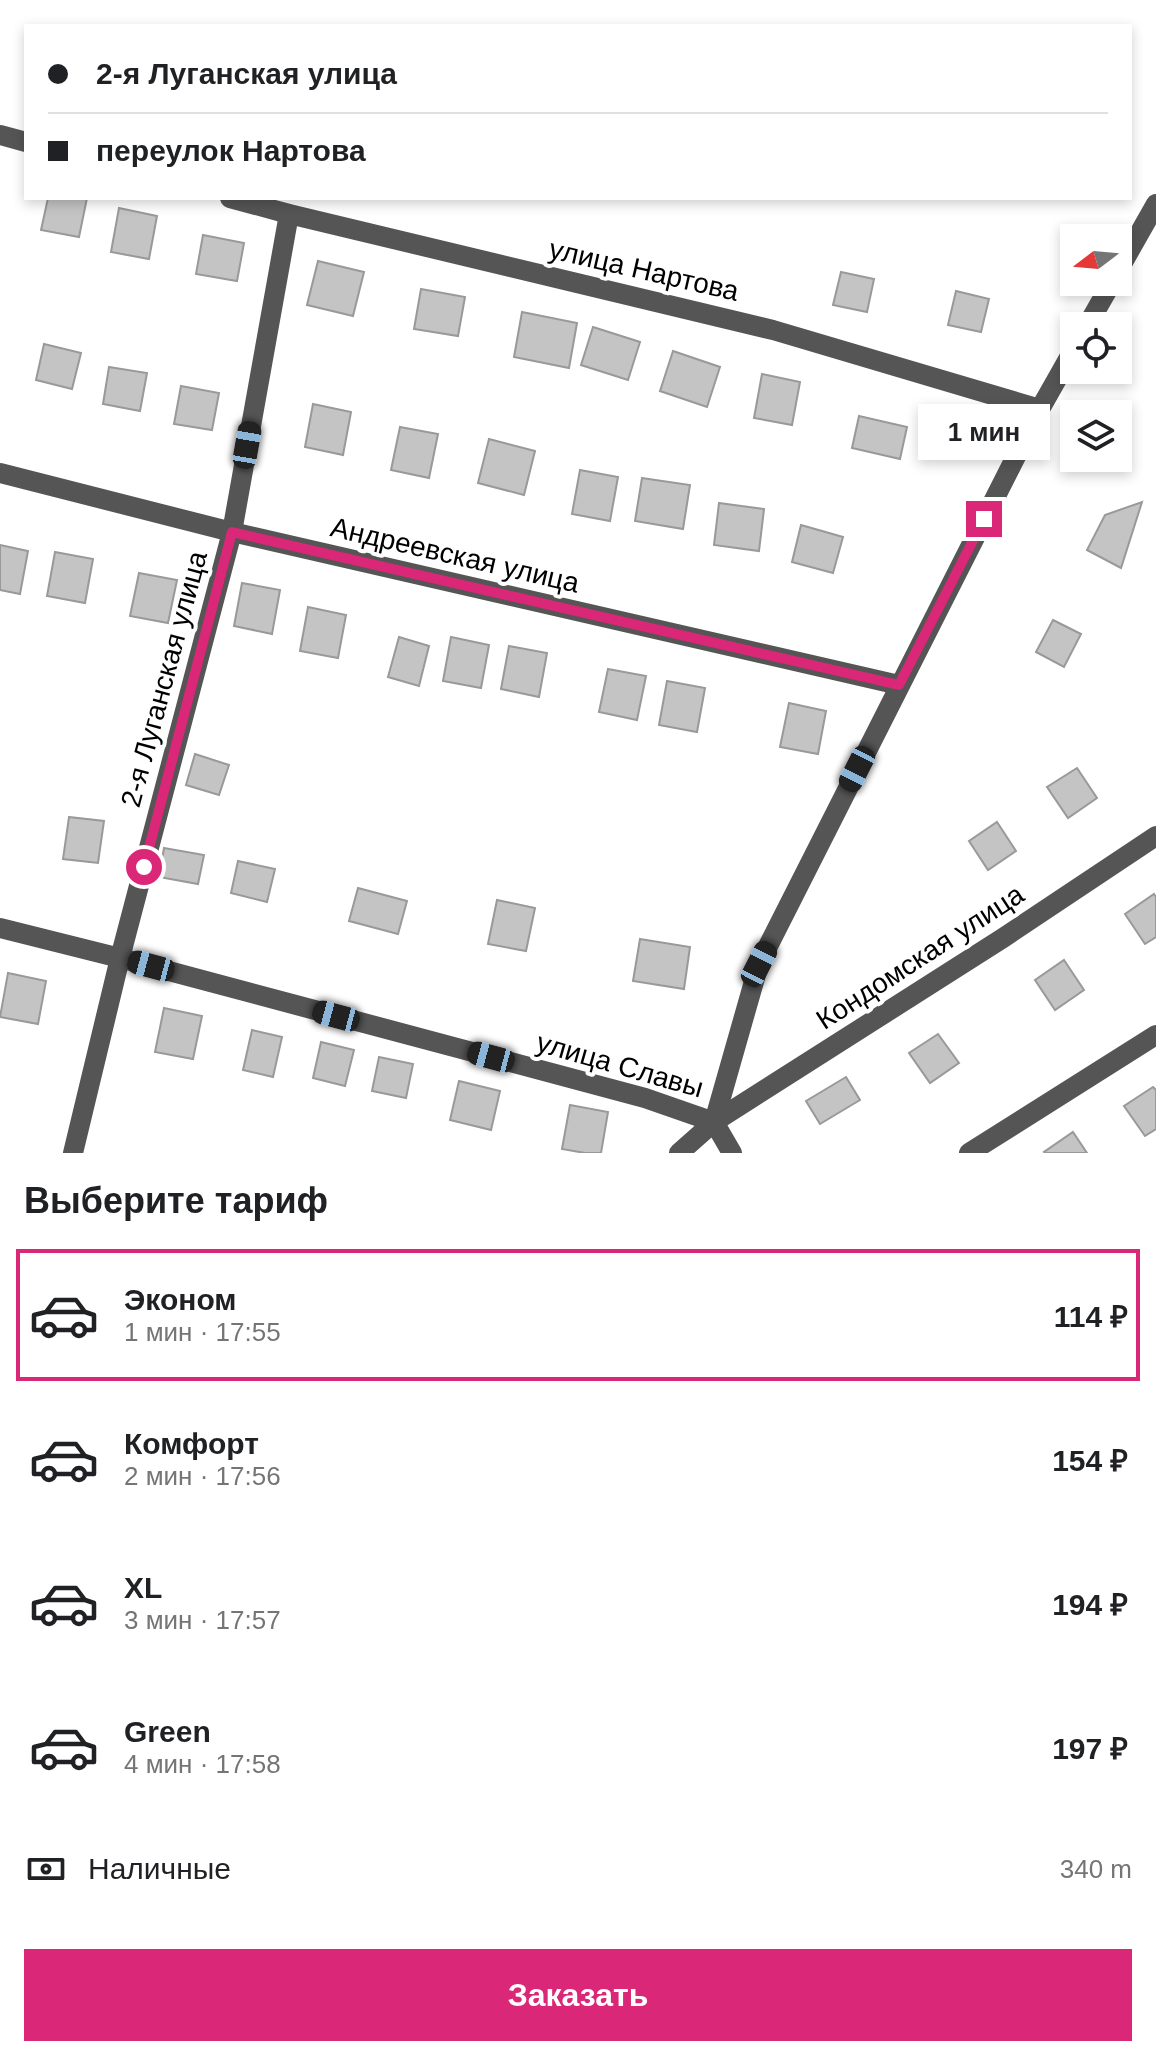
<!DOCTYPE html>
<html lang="ru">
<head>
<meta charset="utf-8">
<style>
  body { margin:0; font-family:Helvetica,sans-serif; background:#f6f6f6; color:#202124; height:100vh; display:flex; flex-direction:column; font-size:30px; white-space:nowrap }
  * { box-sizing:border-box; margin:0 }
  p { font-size:26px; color:#757577 }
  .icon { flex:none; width:44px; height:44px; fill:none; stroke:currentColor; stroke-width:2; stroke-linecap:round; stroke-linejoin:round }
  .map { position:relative; height:1153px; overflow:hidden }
  .sheet { display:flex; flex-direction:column; background:#fff; flex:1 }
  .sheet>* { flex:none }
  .top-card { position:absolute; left:24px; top:24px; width:1108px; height:176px; border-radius:0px; box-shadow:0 4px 12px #0003; display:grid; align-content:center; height:176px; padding:0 24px; background:#fff }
  .needle { width:52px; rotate:254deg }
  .tools { position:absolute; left:1060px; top:224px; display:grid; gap:16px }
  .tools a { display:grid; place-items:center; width:72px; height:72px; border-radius:0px; background:#fff; box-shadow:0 4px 12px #0003; font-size:40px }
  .end { position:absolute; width:36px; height:36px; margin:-18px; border:10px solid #db2777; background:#fff; box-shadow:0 0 0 4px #fff }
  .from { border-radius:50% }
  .bubble { position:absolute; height:56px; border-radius:0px; background:#fff; box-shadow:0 4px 12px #0003; font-size:26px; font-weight:600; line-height:56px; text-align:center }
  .car { position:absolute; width:24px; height:48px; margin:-24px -12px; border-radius:10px; box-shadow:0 0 6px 2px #0007; background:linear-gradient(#222 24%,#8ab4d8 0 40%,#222 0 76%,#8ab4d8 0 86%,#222 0) }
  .top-card b { display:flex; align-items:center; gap:28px; height:76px; font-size:30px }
  .top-card b+b { border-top:2px solid #e0e0e0 }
  .top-card i { width:20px; height:20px; background:#202124 }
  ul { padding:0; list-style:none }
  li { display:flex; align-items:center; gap:24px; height:132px; margin:0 16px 12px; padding:0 8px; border:4px solid transparent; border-radius:0px }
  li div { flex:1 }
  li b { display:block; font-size:30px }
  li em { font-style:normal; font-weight:600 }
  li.current { border-color:#db2777 }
  li>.icon { width:72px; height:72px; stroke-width:1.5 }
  h2 { padding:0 24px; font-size:36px; line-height:96px }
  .pay { display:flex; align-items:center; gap:20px; height:88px; padding:0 24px; font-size:30px }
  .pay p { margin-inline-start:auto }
  .primary-button { display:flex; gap:16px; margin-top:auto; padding:16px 24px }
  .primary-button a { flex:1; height:92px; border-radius:0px; background:#db2777; color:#fff; font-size:32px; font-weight:600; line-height:92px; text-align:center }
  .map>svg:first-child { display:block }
</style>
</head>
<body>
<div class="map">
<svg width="1156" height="1153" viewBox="0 0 1156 1153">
  <rect width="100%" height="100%" fill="#fff"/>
  <g fill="#c4c4c4" stroke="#999" stroke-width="2">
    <path d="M 48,198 L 87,198 L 79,237 L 41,230 Z"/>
    <path d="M 119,208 L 157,216 L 149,259 L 111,252 Z"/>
    <path d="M 203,235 L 244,243 L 237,281 L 196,274 Z"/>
    <path d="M 318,261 L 364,272 L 353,316 L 307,305 Z"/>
    <path d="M 841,272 L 874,279 L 867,312 L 833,305 Z"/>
    <path d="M 421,289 L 465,297 L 458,336 L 414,329 Z"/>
    <path d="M 956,291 L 989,299 L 981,332 L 948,325 Z"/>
    <path d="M 522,312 L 577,323 L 569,368 L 514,357 Z"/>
    <path d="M 593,327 L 640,342 L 628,380 L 581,365 Z"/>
    <path d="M 44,344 L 81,353 L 72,389 L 36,380 Z"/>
    <path d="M 673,351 L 720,367 L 707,407 L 660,391 Z"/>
    <path d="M 109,367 L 147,373 L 140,411 L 103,404 Z"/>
    <path d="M 762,374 L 800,382 L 792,425 L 754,418 Z"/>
    <path d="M 181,386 L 219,393 L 212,430 L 174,424 Z"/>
    <path d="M 313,404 L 351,412 L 343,455 L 305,447 Z"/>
    <path d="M 859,416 L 907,427 L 900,459 L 852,448 Z"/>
    <path d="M 400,427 L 438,434 L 429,478 L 391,470 Z"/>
    <path d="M 489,439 L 535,451 L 524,495 L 478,483 Z"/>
    <path d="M 580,470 L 618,477 L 610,521 L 572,514 Z"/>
    <path d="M 642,478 L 690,485 L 683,529 L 635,521 Z"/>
    <path d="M 1142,502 L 1121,568 L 1087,550 L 1105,515 Z"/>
    <path d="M 719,503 L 764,509 L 759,551 L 714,545 Z"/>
    <path d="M 801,525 L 843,537 L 833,573 L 792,562 Z"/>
    <path d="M 0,545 L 28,551 L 20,594 L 0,590 Z"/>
    <path d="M 55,552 L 93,559 L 85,603 L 47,596 Z"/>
    <path d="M 139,573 L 177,580 L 168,623 L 130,616 Z"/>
    <path d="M 242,583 L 280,590 L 272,634 L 234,626 Z"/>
    <path d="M 308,607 L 346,615 L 338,658 L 300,651 Z"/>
    <path d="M 1053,620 L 1081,634 L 1064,667 L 1036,652 Z"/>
    <path d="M 399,637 L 429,646 L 419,686 L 388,677 Z"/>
    <path d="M 451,637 L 489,645 L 481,688 L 443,681 Z"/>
    <path d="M 509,646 L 547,653 L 539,697 L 501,689 Z"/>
    <path d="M 608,669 L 646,676 L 637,720 L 599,712 Z"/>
    <path d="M 667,681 L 705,688 L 697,732 L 659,725 Z"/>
    <path d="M 789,703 L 826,711 L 818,754 L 780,747 Z"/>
    <path d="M 195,754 L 229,765 L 219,795 L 186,785 Z"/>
    <path d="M 1077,768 L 1097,798 L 1068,818 L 1047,787 Z"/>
    <path d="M 69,817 L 104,821 L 98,863 L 63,859 Z"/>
    <path d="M 997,822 L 1016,851 L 988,870 L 969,841 Z"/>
    <path d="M 164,848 L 204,855 L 198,884 L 159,877 Z"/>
    <path d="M 238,861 L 275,869 L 267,902 L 231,893 Z"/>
    <path d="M 358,888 L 407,901 L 398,934 L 349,921 Z"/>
    <path d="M 1154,894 L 1156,897 L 1156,937 L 1145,944 L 1125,914 Z"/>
    <path d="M 497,900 L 535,908 L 526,951 L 488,944 Z"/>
    <path d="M 640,939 L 690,947 L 684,989 L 633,981 Z"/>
    <path d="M 1064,960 L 1084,990 L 1055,1010 L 1035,980 Z"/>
    <path d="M 8,973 L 46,981 L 38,1024 L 0,1017 Z"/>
    <path d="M 164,1008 L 202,1016 L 193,1059 L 155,1052 Z"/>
    <path d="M 252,1030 L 282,1037 L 273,1077 L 243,1070 Z"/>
    <path d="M 938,1034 L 959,1063 L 930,1083 L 909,1053 Z"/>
    <path d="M 321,1042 L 354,1050 L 345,1086 L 313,1078 Z"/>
    <path d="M 379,1057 L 413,1064 L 406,1098 L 372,1091 Z"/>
    <path d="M 846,1077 L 860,1100 L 820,1124 L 806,1101 Z"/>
    <path d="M 459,1081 L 500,1091 L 491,1130 L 450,1120 Z"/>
    <path d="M 1153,1087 L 1156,1090 L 1156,1129 L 1145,1136 L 1124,1106 Z"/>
    <path d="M 570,1105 L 608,1112 L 601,1153 L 585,1153 L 562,1149 Z"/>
    <path d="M 1073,1132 L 1087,1153 L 1045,1153 L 1044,1152 Z"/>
  </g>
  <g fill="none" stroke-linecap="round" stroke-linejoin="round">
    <g stroke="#555" stroke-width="20">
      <path d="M 0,135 L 26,142"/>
      <path d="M 230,198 L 289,214 L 773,330 L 1040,409"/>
      <path d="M 1118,271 L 1156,204"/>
      <path d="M 1087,326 L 1112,282"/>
      <path d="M 0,473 L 232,532 L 899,685"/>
      <path d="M 0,928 L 120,958 L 645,1098 L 714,1122"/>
      <path d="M 73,1153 L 120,958 L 232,532 L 289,214"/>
      <path d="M 679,1153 L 714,1122 L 1003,938 L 1156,836"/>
      <path d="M 732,1153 L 714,1122 L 759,964 L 1040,409 L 1074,349"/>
      <path d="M 969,1153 L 1156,1035"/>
    </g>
  </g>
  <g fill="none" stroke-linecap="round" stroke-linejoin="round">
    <path stroke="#db2777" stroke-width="10" d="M 144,867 L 232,532 L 899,685 L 984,519"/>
  </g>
  <g text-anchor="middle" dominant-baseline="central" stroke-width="8" stroke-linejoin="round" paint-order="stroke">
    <g font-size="28" fill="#000" stroke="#fff">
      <text transform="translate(644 270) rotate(13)">улица Нартова</text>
      <text transform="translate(455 555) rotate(13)">Андреевская улица</text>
      <text transform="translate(164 679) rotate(-75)">2-я Луганская улица</text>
      <text transform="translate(920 957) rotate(-33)">Кондомская улица</text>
      <text transform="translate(620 1065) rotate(16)">улица Славы</text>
    </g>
  </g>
</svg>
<div class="tools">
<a><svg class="needle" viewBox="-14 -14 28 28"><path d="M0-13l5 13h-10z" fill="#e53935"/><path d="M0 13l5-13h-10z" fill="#757577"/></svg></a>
<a><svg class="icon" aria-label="locate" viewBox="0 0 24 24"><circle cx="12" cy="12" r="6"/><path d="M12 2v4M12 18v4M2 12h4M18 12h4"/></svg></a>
<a><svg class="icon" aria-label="layers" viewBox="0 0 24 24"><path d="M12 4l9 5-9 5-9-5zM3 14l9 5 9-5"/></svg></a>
</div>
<i class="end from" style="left:144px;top:867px"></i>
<i class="end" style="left:984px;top:519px"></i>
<div class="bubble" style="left:918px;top:404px;width:132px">1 мин</div>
<i class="car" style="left:247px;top:445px;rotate:10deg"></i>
<i class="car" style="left:857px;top:769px;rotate:207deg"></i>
<i class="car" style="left:759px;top:964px;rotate:27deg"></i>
<i class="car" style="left:151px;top:966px;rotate:285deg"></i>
<i class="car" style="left:336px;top:1016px;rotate:285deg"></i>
<i class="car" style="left:491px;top:1057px;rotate:285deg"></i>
<div class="top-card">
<b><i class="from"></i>2-я Луганская улица</b>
<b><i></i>переулок Нартова</b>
</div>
</div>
<section class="sheet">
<h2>Выберите тариф</h2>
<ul>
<li class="current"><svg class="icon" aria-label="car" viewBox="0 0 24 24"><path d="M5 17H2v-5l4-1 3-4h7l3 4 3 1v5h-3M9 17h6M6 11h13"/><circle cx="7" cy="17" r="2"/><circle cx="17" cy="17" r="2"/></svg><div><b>Эконом</b><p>1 мин · 17:55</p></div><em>114 ₽</em></li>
<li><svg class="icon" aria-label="car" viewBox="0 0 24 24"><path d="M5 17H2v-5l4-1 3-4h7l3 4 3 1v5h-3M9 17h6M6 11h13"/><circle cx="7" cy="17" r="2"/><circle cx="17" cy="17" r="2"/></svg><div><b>Комфорт</b><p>2 мин · 17:56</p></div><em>154 ₽</em></li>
<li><svg class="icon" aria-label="car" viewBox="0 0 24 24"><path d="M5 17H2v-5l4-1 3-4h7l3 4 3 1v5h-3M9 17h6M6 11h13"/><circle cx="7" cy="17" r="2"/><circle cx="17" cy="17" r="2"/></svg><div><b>XL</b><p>3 мин · 17:57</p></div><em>194 ₽</em></li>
<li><svg class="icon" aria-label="car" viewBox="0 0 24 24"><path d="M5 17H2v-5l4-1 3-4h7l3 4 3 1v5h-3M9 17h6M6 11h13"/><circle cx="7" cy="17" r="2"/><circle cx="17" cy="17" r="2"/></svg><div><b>Green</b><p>4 мин · 17:58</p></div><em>197 ₽</em></li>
</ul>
<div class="pay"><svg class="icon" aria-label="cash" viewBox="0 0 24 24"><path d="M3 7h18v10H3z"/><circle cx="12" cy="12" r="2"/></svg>Наличные<p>340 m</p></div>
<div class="primary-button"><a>Заказать</a></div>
</section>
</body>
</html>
